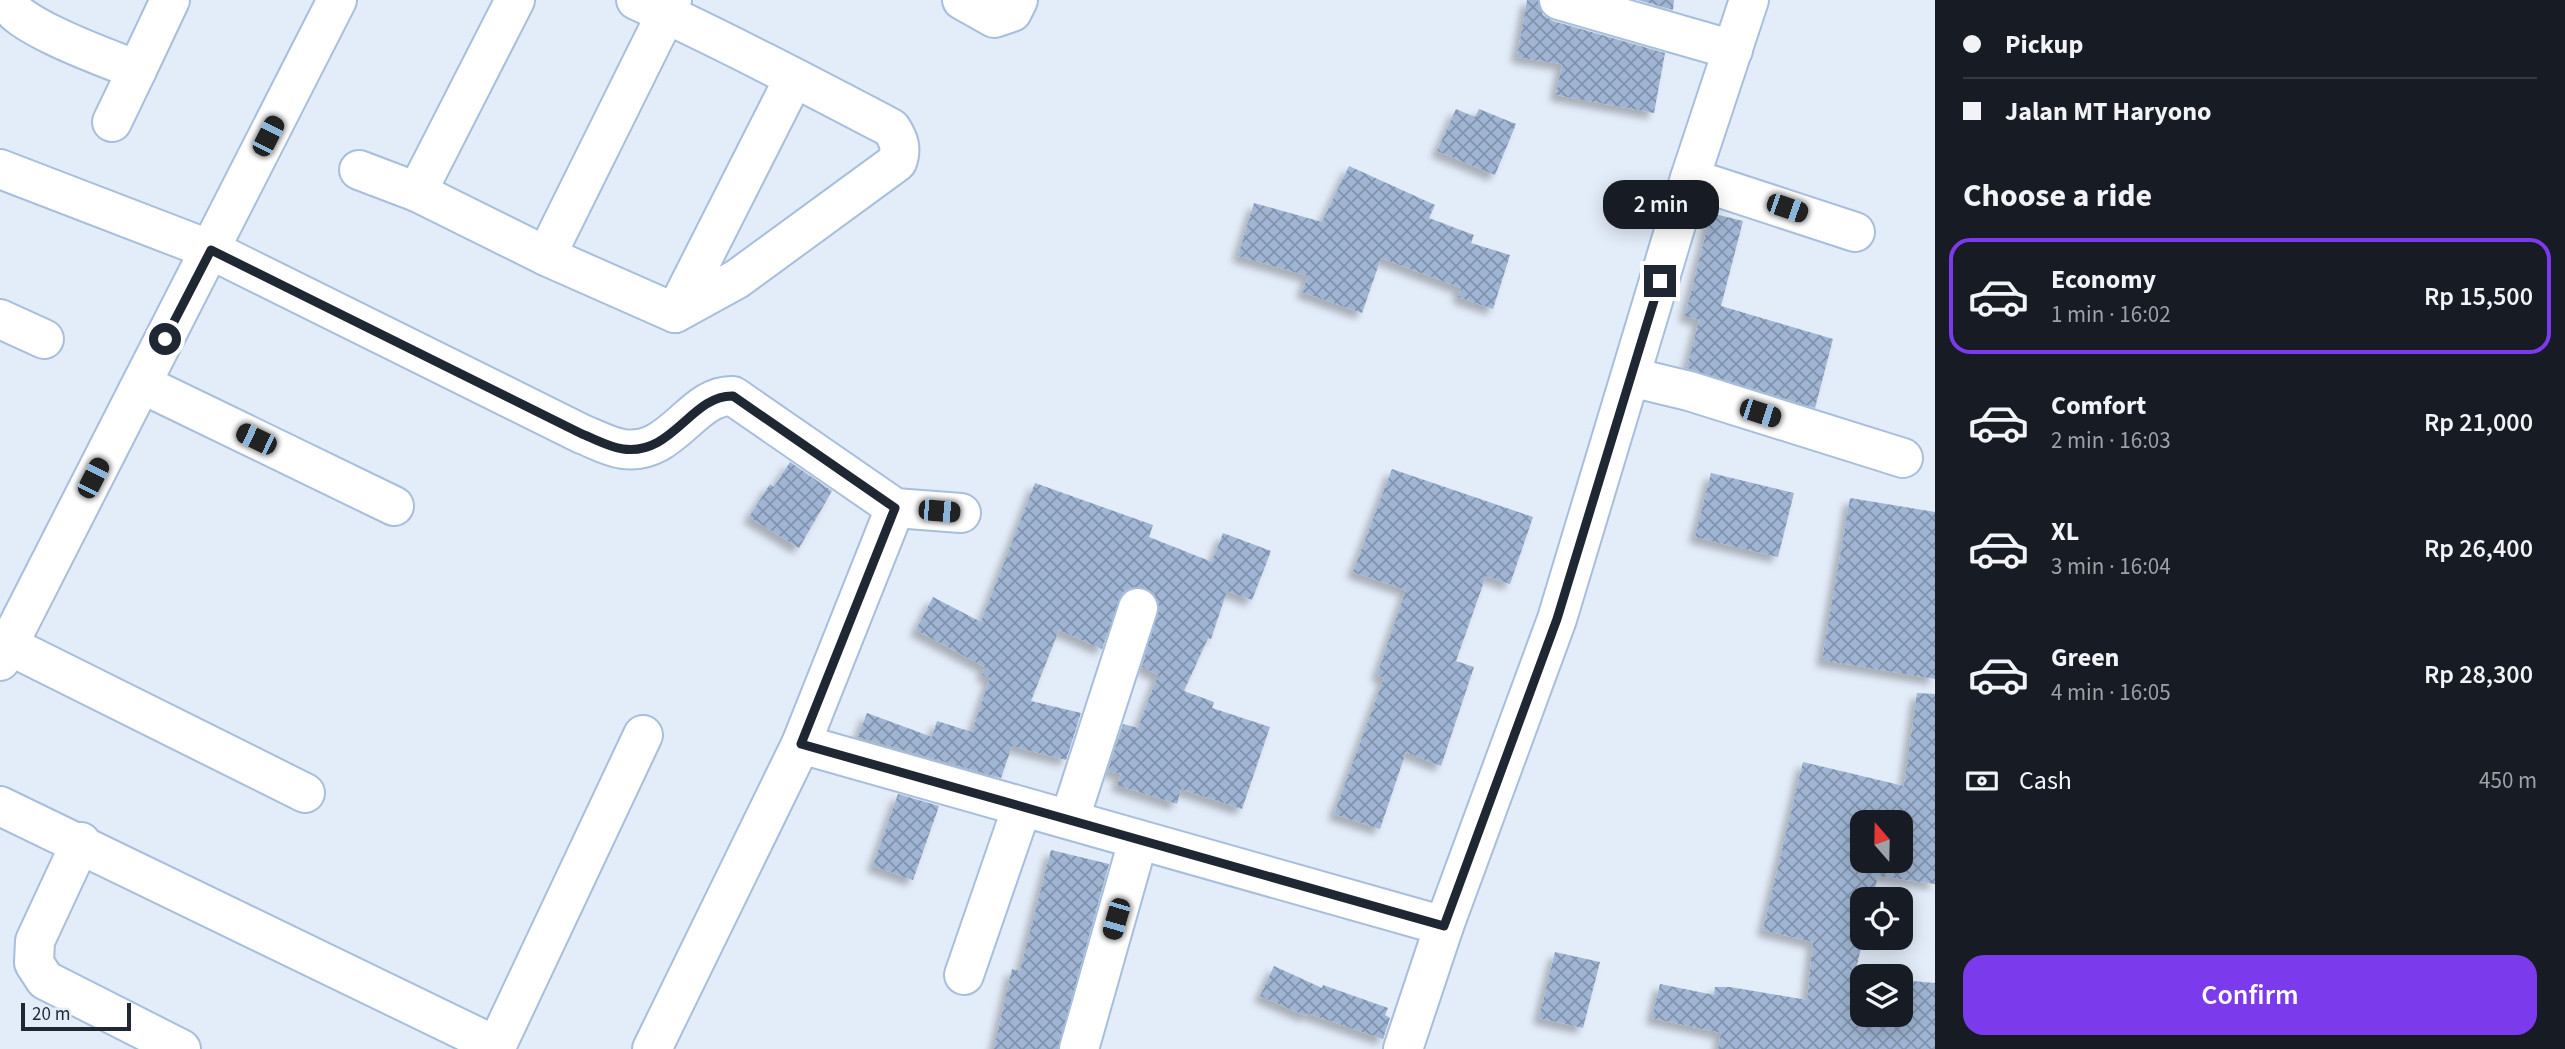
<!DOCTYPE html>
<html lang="en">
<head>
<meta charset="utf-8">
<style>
  body { margin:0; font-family:"Source Sans 3",sans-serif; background:#20242c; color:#f1f3f6; height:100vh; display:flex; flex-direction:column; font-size:26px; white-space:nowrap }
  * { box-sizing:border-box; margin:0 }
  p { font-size:23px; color:#9ea1a6 }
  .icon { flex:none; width:38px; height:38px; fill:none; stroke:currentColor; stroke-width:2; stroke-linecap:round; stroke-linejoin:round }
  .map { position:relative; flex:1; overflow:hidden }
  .panel { display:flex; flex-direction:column; background:#171b24; width:630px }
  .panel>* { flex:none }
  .hud { display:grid; align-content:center; height:154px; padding:0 28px; background:#171b24 }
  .needle { width:46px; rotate:340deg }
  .fabs { position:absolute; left:1850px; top:810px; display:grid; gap:14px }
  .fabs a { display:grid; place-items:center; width:63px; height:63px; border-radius:14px; background:#171b24; box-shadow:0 4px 18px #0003; font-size:35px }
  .scale { position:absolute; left:21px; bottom:18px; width:110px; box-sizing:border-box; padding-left:7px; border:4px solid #1e2732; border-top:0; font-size:19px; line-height:24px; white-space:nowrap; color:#1e2732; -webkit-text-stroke:5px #e3ecf9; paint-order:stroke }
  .end { position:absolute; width:32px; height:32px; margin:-16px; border:9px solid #1e2732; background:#fff; box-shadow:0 0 0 4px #fff }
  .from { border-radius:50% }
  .bubble { position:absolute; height:49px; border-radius:21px; background:#171b24; box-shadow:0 4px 18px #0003; font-size:23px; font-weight:600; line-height:49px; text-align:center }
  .car { position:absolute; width:21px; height:42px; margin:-21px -10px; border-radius:9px; box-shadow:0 0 5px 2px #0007; background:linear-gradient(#222 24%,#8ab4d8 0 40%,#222 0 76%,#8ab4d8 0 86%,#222 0) }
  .hud b { display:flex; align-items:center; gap:24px; height:66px; font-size:26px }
  .hud b+b { border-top:2px solid #363941 }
  .hud i { width:18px; height:18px; background:#f1f3f6 }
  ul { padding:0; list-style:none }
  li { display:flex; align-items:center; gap:21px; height:116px; margin:0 14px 10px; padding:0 14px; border:4px solid transparent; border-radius:21px }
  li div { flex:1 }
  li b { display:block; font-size:26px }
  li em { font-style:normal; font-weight:600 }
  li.selected { border-color:#7c3aed }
  li>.icon { width:63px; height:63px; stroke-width:1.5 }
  h2 { padding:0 28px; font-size:32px; line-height:84px }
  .pay { display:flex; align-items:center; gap:18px; height:77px; padding:0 28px; font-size:26px }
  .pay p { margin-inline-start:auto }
  .cta { display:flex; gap:14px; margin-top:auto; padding:14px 28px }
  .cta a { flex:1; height:80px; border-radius:21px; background:#7c3aed; color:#fff; font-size:28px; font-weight:600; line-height:80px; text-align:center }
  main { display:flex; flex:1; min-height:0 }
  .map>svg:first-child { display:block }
</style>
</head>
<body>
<main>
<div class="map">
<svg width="1935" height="1049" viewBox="0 0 1935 1049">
  <defs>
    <pattern id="building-cross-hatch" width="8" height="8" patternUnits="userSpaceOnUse" patternTransform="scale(1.75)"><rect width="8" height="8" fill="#9fb5d3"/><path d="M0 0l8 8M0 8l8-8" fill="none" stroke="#8193ac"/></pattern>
    <filter id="shadow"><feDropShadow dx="-6" dy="6" stdDeviation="3.5" flood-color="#0004"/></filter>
  </defs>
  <rect width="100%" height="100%" fill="#e3ecf9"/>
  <g fill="url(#building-cross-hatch)" fill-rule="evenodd" filter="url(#shadow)">
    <path d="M 1527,0 L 1538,0 L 1543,15 L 1553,21 L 1665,53 L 1654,113 L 1556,95 L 1562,64 L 1517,57 Z"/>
    <path d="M 1638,0 L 1674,0 L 1673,10 Z"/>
    <path d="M 1456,109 L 1475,117 L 1479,109 L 1516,124 L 1495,175 L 1437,151 Z"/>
    <path d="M 1349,166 L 1435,205 L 1429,218 L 1474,235 L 1471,243 L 1510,255 L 1493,309 L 1458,297 L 1461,288 L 1381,258 L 1362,313 L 1302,292 L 1308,276 L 1238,256 L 1254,203 L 1322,222 Z"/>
    <path d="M 1711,213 L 1743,221 L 1721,306 L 1833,339 L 1815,408 L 1687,368 L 1699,320 L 1685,316 Z"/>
    <path d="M 790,462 L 832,491 L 799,548 L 749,517 L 770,484 L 774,487 Z"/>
    <path d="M 1392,469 L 1533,517 L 1510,584 L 1486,576 L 1456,661 L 1474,667 L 1441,766 L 1406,752 L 1380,829 L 1334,814 L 1384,678 L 1377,675 L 1406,590 L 1353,572 Z"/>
    <path d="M 1711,473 L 1794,493 L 1778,557 L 1695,537 Z"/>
    <path d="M 1035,483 L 1153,525 L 1149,537 L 1212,562 L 1223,533 L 1271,551 L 1252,600 L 1227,591 L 1211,639 L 1208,638 L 1184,691 L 1214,702 L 1212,708 L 1270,727 L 1242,809 L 1181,789 L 1177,804 L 1117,785 L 1121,774 L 1108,771 L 1123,724 L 1138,728 L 1158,675 L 1142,667 L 1159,604 L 1154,593 L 1144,587 L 1133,587 L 1123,592 L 1102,649 L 1059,630 L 1031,701 L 1081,713 L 1066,760 L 1012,746 L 1001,778 L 858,737 L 867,713 L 932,737 L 937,721 L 972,732 L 990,678 L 982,675 L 985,667 L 916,630 L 933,597 L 981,622 Z"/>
    <path d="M 1850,498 L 1935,512 L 1935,679 L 1822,660 Z"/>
    <path d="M 1917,693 L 1935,694 L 1935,884 L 1878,876 L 1872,900 L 1862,900 L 1863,938 L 1855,974 L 1873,976 L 1862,976 L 1862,1015 L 1900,1015 L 1900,980 L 1935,983 L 1935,1049 L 1718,1049 L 1721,1033 L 1652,1018 L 1660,984 L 1714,995 L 1715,987 L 1730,987 L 1807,1000 L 1813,942 L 1763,930 L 1803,762 L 1904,786 ZM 1862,822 L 1900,822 L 1900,861 L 1862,861 Z"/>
    <path d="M 898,794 L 939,806 L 913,880 L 873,866 Z"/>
    <path d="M 1051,850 L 1109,864 L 1058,1049 L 994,1049 L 1012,969 L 1020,971 Z"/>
    <path d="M 1555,952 L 1600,962 L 1583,1028 L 1539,1018 Z"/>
    <path d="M 1274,966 L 1322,988 L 1323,985 L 1388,1008 L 1385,1015 L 1390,1018 L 1383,1039 L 1307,1013 L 1306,1016 L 1260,996 Z"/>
  </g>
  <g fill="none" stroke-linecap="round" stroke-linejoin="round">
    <g stroke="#a7bedc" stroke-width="42">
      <g id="minor">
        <path d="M 8,0 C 7,23 114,61 137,70 L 170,0"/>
        <path d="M 636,0 C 723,40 807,84 891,128 C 899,140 902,149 897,162 L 737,279 L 675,313 L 546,256 L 666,14 L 672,0"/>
        <path d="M 962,0 L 994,18 L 1012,12 L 1018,0"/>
        <path d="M 1559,0 L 1733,50"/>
        <path d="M 112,122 L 137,70"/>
        <path d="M 0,169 L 211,250 L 582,434 C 595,439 609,447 623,449 C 673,456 692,394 733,396 L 895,508 L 801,744 L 652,1049"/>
        <path d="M 359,170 L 417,192 L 546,256"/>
        <path d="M 1690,178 L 1855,232"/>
        <path d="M 417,192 L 515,0"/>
        <path d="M 675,313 L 794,78"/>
        <path d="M 0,319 L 44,339"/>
        <path d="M 1631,377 L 1689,391 L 1903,458"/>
        <path d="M 142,384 L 394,506"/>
        <path d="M 895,508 L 961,513"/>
        <path d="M 8,645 L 305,793"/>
        <path d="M 0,661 L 337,0"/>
        <path d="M 801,744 L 1444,926"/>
        <path d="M 0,806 L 496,1046"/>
        <path d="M 1070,818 L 1138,608"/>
        <path d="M 81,842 L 35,941 L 34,963 L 45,980 L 181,1049"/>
        <path d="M 964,975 L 1022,807"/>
        <path d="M 495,1049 L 643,735"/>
        <path d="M 1079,1049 L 1138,841"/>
      </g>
    </g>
    <g stroke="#a7bedc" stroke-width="42">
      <path id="major" d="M 1403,1049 L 1444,926 L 1557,619 L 1690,178 L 1749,0"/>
    </g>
    <use href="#minor" stroke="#fff" stroke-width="38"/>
    <use href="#major" stroke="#fff" stroke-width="38"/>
  </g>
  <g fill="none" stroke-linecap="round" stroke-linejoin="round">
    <path stroke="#1e2732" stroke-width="9" d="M 165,339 L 211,250 L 582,434 C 595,439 609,447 623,449 C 673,456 691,395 733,396 L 895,508 L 801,744 L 1444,926 L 1557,619 L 1660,281"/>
  </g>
</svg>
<div class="fabs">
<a><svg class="needle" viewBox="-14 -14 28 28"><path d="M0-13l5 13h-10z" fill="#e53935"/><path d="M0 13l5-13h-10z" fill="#9ea1a6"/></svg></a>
<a><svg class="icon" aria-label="locate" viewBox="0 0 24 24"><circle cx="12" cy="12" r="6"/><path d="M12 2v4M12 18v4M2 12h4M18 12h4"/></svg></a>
<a><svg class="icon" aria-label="layers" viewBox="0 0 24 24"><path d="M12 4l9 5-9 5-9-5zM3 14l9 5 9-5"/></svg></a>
</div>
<div class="scale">20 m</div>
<i class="end from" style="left:165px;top:339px"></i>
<i class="end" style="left:1660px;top:281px"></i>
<div class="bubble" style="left:1603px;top:180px;width:116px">2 min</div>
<i class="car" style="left:268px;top:136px;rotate:27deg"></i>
<i class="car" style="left:1787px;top:208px;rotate:109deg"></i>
<i class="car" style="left:1760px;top:413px;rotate:108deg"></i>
<i class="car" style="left:256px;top:439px;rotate:296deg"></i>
<i class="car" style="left:93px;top:478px;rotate:27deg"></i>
<i class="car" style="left:939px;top:511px;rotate:95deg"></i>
<i class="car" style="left:1116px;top:919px;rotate:196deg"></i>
</div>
<section class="panel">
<div class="hud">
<b><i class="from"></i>Pickup</b>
<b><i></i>Jalan MT Haryono</b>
</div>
<h2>Choose a ride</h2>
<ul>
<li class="selected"><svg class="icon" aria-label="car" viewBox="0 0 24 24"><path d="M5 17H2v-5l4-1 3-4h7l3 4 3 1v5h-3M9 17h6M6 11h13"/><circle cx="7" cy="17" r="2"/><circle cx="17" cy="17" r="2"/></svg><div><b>Economy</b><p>1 min · 16:02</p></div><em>Rp 15,500</em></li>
<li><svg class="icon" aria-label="car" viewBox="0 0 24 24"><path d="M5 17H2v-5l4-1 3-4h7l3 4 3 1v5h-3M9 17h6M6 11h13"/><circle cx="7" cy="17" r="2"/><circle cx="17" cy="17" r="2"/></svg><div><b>Comfort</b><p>2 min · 16:03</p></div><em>Rp 21,000</em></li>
<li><svg class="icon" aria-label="car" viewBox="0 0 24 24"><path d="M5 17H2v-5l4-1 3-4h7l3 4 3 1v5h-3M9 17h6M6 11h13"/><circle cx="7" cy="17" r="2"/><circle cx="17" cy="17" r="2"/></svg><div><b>XL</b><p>3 min · 16:04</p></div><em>Rp 26,400</em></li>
<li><svg class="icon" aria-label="car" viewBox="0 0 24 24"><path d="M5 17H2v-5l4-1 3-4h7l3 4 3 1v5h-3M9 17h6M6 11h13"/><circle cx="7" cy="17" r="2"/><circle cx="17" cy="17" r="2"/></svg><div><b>Green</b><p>4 min · 16:05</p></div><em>Rp 28,300</em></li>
</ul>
<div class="pay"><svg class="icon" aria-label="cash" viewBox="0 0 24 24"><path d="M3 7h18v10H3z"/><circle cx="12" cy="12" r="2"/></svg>Cash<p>450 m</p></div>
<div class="cta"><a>Confirm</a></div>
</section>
</main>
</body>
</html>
